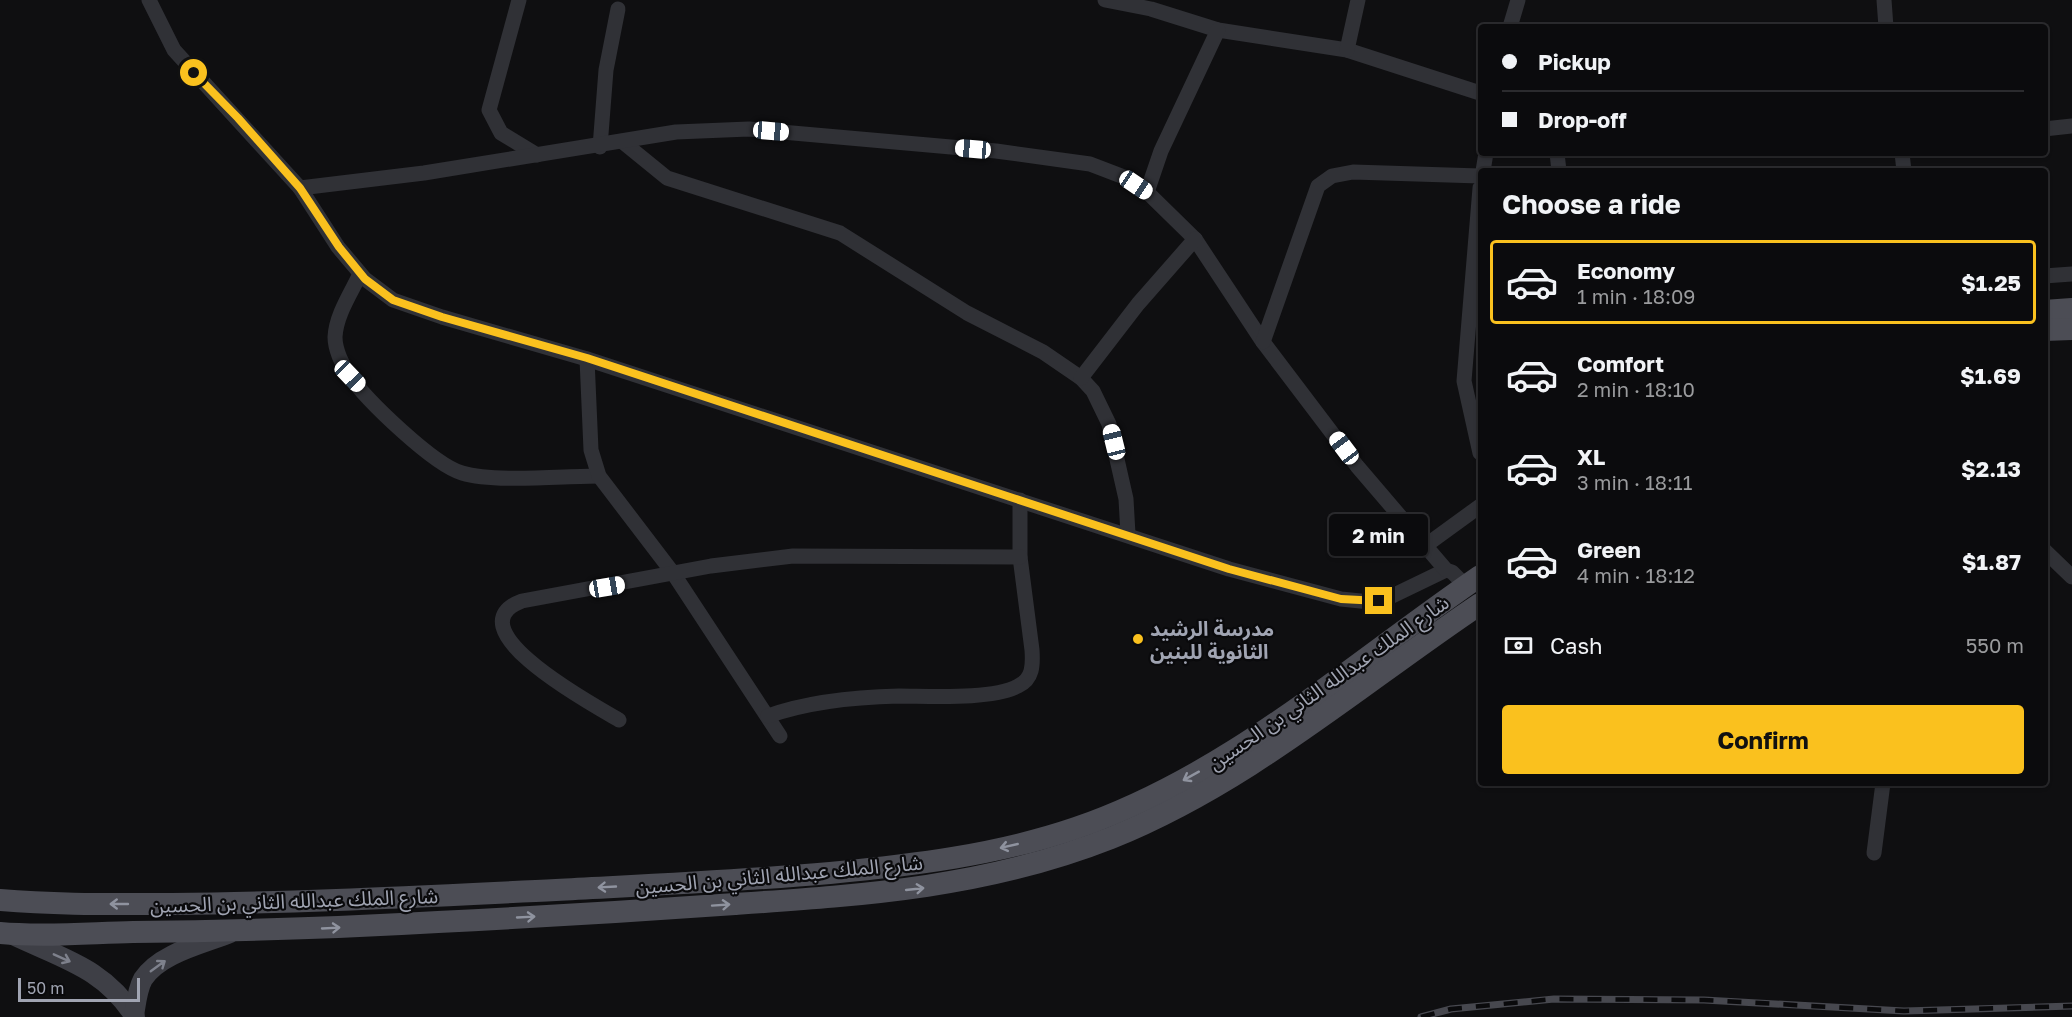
<!DOCTYPE html>
<html lang="en">
<head>
<meta charset="utf-8">
<style>
  body { margin:0; font-family:"Golos Text","Noto Sans Arabic",sans-serif; background:#141416; color:#f1f3f6; height:100vh; display:flex; flex-direction:column; font-size:22px; white-space:nowrap }
  * { box-sizing:border-box; margin:0 }
  p { font-size:20px; color:#9a9b9d }
  .icon { flex:none; width:33px; height:33px; fill:none; stroke:currentColor; stroke-width:2; stroke-linecap:round; stroke-linejoin:round }
  .map { position:relative; flex:1; overflow:hidden }
  .details { position:absolute; left:1478px; top:168px; width:570px; height:618px; display:flex; flex-direction:column; background:#0b0b0d; border-radius:6px; box-shadow:0 2px 4px #0004,0 0 0 2px #2b2b2e }
  .details>* { flex:none }
  .guide { position:absolute; left:1478px; top:24px; width:570px; height:132px; border-radius:6px; box-shadow:0 2px 4px #0004,0 0 0 2px #2b2b2e; display:grid; align-content:center; height:132px; padding:0 24px; background:#0b0b0d }
  .scale { position:absolute; left:18px; bottom:15px; width:122px; box-sizing:border-box; padding-left:6px; border:3px solid #a0a4b2; border-top:0; font-size:16px; line-height:21px; white-space:nowrap; color:#a0a4b2; -webkit-text-stroke:4px #0a0a0c; paint-order:stroke }
  .end { position:absolute; width:27px; height:27px; margin:-14px; border:8px solid #fac11e; background:#111; box-shadow:0 0 0 3px #111 }
  .from { border-radius:50% }
  .bubble { position:absolute; height:42px; border-radius:6px; background:#0b0b0d; box-shadow:0 2px 4px #0004,0 0 0 2px #2b2b2e; font-size:20px; font-weight:700; line-height:42px; text-align:center }
  .car { position:absolute; width:18px; height:36px; margin:-18px -9px; border-radius:8px; box-shadow:0 0 4px 2px #0007; background:linear-gradient(#fff 24%,#345 0 40%,#fff 0 76%,#345 0 86%,#fff 0) }
  .guide b { display:flex; align-items:center; gap:21px; height:57px; font-size:22px }
  .guide b+b { border-top:2px solid #2b2b2e }
  .guide i { width:15px; height:15px; background:#f1f3f6 }
  ul { padding:0; list-style:none }
  li { display:flex; align-items:center; gap:18px; height:84px; margin:0 12px 9px; padding:0 12px; border:3px solid transparent; border-radius:6px }
  li div { flex:1 }
  li b { display:block; font-size:22px }
  li em { font-style:normal; font-weight:700 }
  li.active { border-color:#fac11e }
  li>.icon { width:54px; height:54px; stroke-width:1.5 }
  h2 { padding:0 24px; font-size:27px; line-height:72px }
  .pay { display:flex; align-items:center; gap:15px; height:66px; padding:0 24px; font-size:22px }
  .pay p { margin-inline-start:auto }
  .cta { display:flex; gap:12px; margin-top:auto; padding:12px 24px }
  .cta a { flex:1; height:69px; border-radius:6px; background:#fac11e; color:#111; font-size:24px; font-weight:700; line-height:69px; text-align:center }
  .map>svg:first-child { display:block }
</style>
</head>
<body>
<div class="map">
<svg width="2072" height="1017" viewBox="0 0 2072 1017">
  <rect width="100%" height="100%" fill="#0f0f11"/>
  <g fill="none" stroke-linecap="round" stroke-linejoin="round">
    <g stroke="#303136" stroke-width="15">
      <path d="M 149,0 L 174,50 L 300,188 L 338,247 L 365,279 L 393,300 L 442,317 L 587,359 L 1229,569 L 1341,599 L 1370,602 L 1388,598 L 1446,570"/>
      <path d="M 519,0 L 489,110 L 501,133 L 537,155"/>
      <path d="M 1105,0 L 1151,9 L 1218,30 L 1347,50 L 1480,93"/>
      <path d="M 1884,0 L 1886,27"/>
      <path d="M 1510,27 L 1518,0"/>
      <path d="M 1347,50 L 1358,0"/>
      <path d="M 2044,129 L 2072,126"/>
      <path d="M 624,143 L 667,178 L 840,233 L 967,313 L 1043,352 L 1081,378 L 1093,391 L 1109,424 L 1126,499 L 1128,534"/>
      <path d="M 600,147 L 606,70 L 618,9"/>
      <path d="M 1557,153 L 1559,171"/>
      <path d="M 1902,153 L 1904,171"/>
      <path d="M 1483,171 L 1486,153"/>
      <path d="M 300,188 L 424,173 L 676,132 L 749,129 L 996,151 L 1090,164 L 1124,177 L 1147,192 L 1195,239 L 1263,342 L 1357,466 L 1446,570 L 1452,572 L 1466,586"/>
      <path d="M 1480,188 L 1464,381 L 1480,453"/>
      <path d="M 1147,192 L 1161,151 L 1218,30"/>
      <path d="M 360,274 C 351,293 336,315 335,337 C 335,349 342,365 349,375 C 367,401 434,465 462,473 C 495,483 562,476 599,476"/>
      <path d="M 2044,276 L 2072,274"/>
      <path d="M 1263,342 L 1318,186 L 1332,176 L 1353,172 L 1480,176"/>
      <path d="M 587,359 L 591,450 L 599,476 L 673,573 L 780,736"/>
      <path d="M 1081,378 L 1138,304 L 1195,239"/>
      <path d="M 1425,546 L 1480,506"/>
      <path d="M 2044,550 L 2072,577"/>
      <path d="M 768,716 C 810,701 855,697 899,696 C 930,696 992,700 1018,686 C 1033,679 1033,665 1032,650 L 1020,557 L 1020,500"/>
      <path d="M 619,720 C 597,707 450,628 522,601 L 711,566 L 793,556 L 1020,557"/>
      <path d="M 1874,853 L 1883,783"/>
    </g>
    <g stroke="#3e3f46" stroke-width="20">
      <path d="M 13,935 C 63,959 104,968 135,1017"/>
      <path d="M 134,1016 C 136,1004 137,990 143,979 C 160,953 203,944 230,933"/>
    </g>
    <g stroke="#4c4d55" stroke-width="22">
      <path d="M 2044,311 L 2072,309"/>
      <path d="M 2044,330 L 2072,329"/>
      <path d="M 0,900 C 57,905 115,904 172,904 C 301,903 428,896 556,890 C 648,885 739,881 830,873 C 913,865 997,855 1076,828 C 1228,776 1350,665 1480,576"/>
      <path d="M 0,933 C 43,937 89,933 133,932 C 235,931 336,928 438,922 C 537,917 636,911 735,904 C 866,895 987,887 1111,838 C 1248,783 1359,685 1480,604"/>
    </g>
    <g stroke="#47484f" stroke-width="7">
      <path id="rail" d="M 1421,1017 L 1451,1009 L 1554,999 L 1704,1000 L 1904,1011 L 2072,1006"/>
    </g>
    <use href="#rail" stroke="#0a0a0c" stroke-width="4.5" stroke-dasharray="14" stroke-linecap="butt"/>
  </g>
  <defs><path id="oneway-shaft" d="M-6 0H5M1.5-3L5.5 0L1.5 3" fill="none" stroke-width="1.6" stroke-linecap="round" stroke-linejoin="round" transform="scale(1.5)"/></defs>
  <g stroke="#8f939f">
    <use href="#oneway-shaft" transform="translate(1191 776) rotate(151)"/>
    <use href="#oneway-shaft" transform="translate(1009 846) rotate(167)"/>
    <use href="#oneway-shaft" transform="translate(607 887) rotate(177)"/>
    <use href="#oneway-shaft" transform="translate(915 889) rotate(-6)"/>
    <use href="#oneway-shaft" transform="translate(119 904) rotate(180)"/>
    <use href="#oneway-shaft" transform="translate(721 905) rotate(-4)"/>
    <use href="#oneway-shaft" transform="translate(526 917) rotate(-3)"/>
    <use href="#oneway-shaft" transform="translate(331 928) rotate(-3)"/>
  </g>
  <g stroke="#7e818c">
    <use href="#oneway-shaft" transform="translate(62 958) rotate(24)"/>
    <use href="#oneway-shaft" transform="translate(158 966) rotate(-36)"/>
  </g>
  <g fill="none" stroke-linecap="round" stroke-linejoin="round">
    <path stroke="#fac11e" stroke-width="8" d="M 194,73 L 238,118 L 300,188 L 339,247 L 365,279 L 393,300 L 442,317 L 587,358 L 1229,569 L 1341,599 L 1379,601"/>
  </g>
  <circle fill="#fac11e" stroke="#0a0a0c" stroke-width="2" cx="1138" cy="639" r="6"/>
  <g text-anchor="middle" dominant-baseline="central" stroke-width="4.5" stroke-linejoin="round" paint-order="stroke">
    <g font-size="20" font-weight="bold" fill="#a0a4b2" stroke="#0a0a0c" text-anchor="start">
      <text x="1150" y="628">مدرسة الرشيد<tspan x="1150" dy="23">الثانوية للبنين</tspan></text>
    </g>
    <g font-size="20" fill="#a0a4b2" stroke="#0a0a0c">
      <text transform="translate(1328 682) rotate(-35)">شارع الملك عبدالله الثاني بن الحسين</text>
      <text transform="translate(779 874) rotate(-5)">شارع الملك عبدالله الثاني بن الحسين</text>
      <text transform="translate(294 900) rotate(-2)">شارع الملك عبدالله الثاني بن الحسين</text>
    </g>
  </g>
</svg>
<div class="scale">50 m</div>
<i class="end from" style="left:194px;top:73px"></i>
<i class="end" style="left:1379px;top:601px"></i>
<div class="bubble" style="left:1329px;top:514px;width:99px">2 min</div>
<i class="car" style="left:771px;top:131px;rotate:95deg"></i>
<i class="car" style="left:973px;top:149px;rotate:275deg"></i>
<i class="car" style="left:1136px;top:185px;rotate:124deg"></i>
<i class="car" style="left:350px;top:376px;rotate:136deg"></i>
<i class="car" style="left:1114px;top:442px;rotate:346deg"></i>
<i class="car" style="left:1344px;top:448px;rotate:323deg"></i>
<i class="car" style="left:607px;top:587px;rotate:80deg"></i>
<div class="guide">
<b><i class="from"></i>Pickup</b>
<b><i></i>Drop-off</b>
</div>
<section class="details">
<h2>Choose a ride</h2>
<ul>
<li class="active"><svg class="icon" aria-label="car" viewBox="0 0 24 24"><path d="M5 17H2v-5l4-1 3-4h7l3 4 3 1v5h-3M9 17h6M6 11h13"/><circle cx="7" cy="17" r="2"/><circle cx="17" cy="17" r="2"/></svg><div><b>Economy</b><p>1 min · 18:09</p></div><em>$1.25</em></li>
<li><svg class="icon" aria-label="car" viewBox="0 0 24 24"><path d="M5 17H2v-5l4-1 3-4h7l3 4 3 1v5h-3M9 17h6M6 11h13"/><circle cx="7" cy="17" r="2"/><circle cx="17" cy="17" r="2"/></svg><div><b>Comfort</b><p>2 min · 18:10</p></div><em>$1.69</em></li>
<li><svg class="icon" aria-label="car" viewBox="0 0 24 24"><path d="M5 17H2v-5l4-1 3-4h7l3 4 3 1v5h-3M9 17h6M6 11h13"/><circle cx="7" cy="17" r="2"/><circle cx="17" cy="17" r="2"/></svg><div><b>XL</b><p>3 min · 18:11</p></div><em>$2.13</em></li>
<li><svg class="icon" aria-label="car" viewBox="0 0 24 24"><path d="M5 17H2v-5l4-1 3-4h7l3 4 3 1v5h-3M9 17h6M6 11h13"/><circle cx="7" cy="17" r="2"/><circle cx="17" cy="17" r="2"/></svg><div><b>Green</b><p>4 min · 18:12</p></div><em>$1.87</em></li>
</ul>
<div class="pay"><svg class="icon" aria-label="cash" viewBox="0 0 24 24"><path d="M3 7h18v10H3z"/><circle cx="12" cy="12" r="2"/></svg>Cash<p>550 m</p></div>
<div class="cta"><a>Confirm</a></div>
</section>
</div>
</body>
</html>
